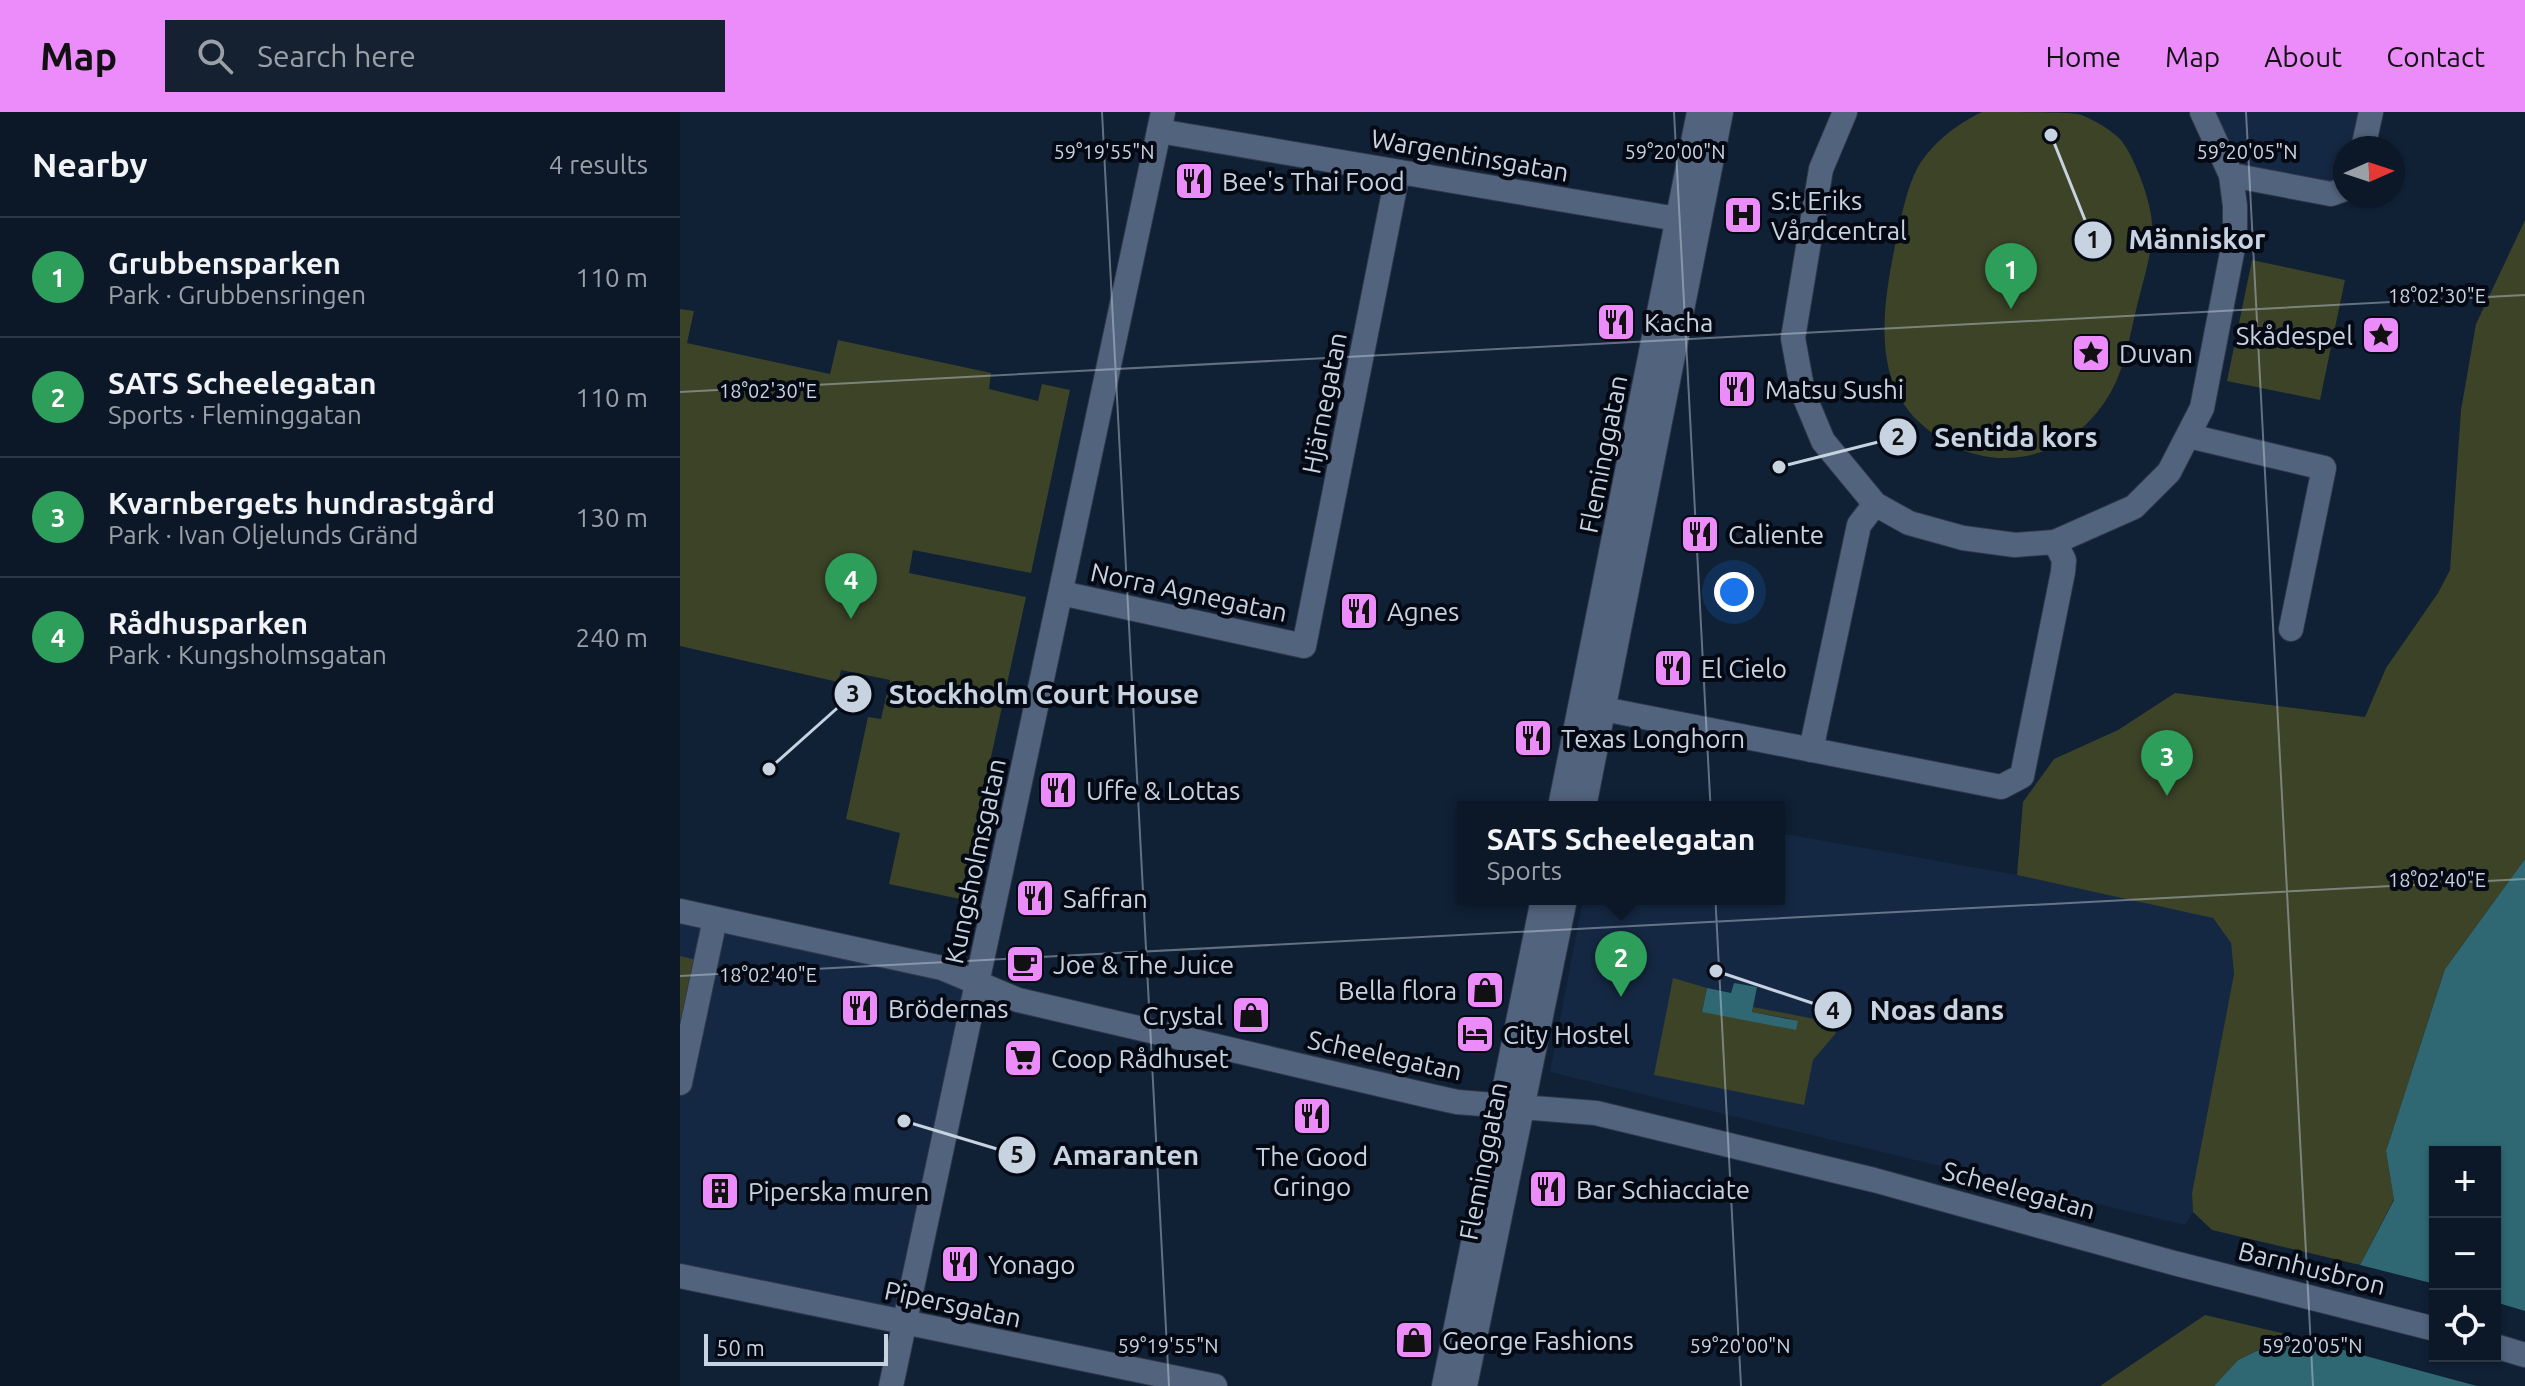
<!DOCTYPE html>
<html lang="en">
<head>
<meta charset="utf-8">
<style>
  :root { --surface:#0c1828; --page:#152130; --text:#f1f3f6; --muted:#9aa0a8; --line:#2c3745; --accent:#ec8cfb }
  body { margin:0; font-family:Ubuntu,sans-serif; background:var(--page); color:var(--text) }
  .controls { position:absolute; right:24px; bottom:24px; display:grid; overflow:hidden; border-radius:0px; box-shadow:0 2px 6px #0004 }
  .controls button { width:72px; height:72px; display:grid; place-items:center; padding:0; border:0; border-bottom:2px solid var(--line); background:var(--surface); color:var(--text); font:40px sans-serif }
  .compass { position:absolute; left:1653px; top:24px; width:72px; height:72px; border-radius:50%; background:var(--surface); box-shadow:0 2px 6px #0004; rotate:87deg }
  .scale { position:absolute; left:24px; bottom:20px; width:184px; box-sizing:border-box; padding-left:8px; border:4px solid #c8d3e1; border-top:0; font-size:22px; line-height:28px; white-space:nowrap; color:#c8d3e1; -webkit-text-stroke:6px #040913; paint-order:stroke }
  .you { position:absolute; left:1054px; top:480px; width:28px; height:28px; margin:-20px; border:6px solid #fff; border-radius:50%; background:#1a73e8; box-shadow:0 0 0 12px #1a73e833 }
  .badge { display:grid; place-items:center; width:52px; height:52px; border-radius:50%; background:var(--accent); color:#fff; font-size:26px; font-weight:700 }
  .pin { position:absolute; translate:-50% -66px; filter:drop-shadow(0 2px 4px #0008) }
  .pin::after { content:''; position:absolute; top:42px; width:28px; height:24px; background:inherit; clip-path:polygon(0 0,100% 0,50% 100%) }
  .popup { position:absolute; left:777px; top:689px; width:328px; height:104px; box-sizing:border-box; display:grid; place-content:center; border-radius:0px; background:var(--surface); filter:drop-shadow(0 2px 6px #0005); font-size:26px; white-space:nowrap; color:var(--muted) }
  .popup b { font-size:30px; color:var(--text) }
  .popup::after { content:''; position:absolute; left:50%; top:100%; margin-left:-16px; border:16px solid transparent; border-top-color:var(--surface) }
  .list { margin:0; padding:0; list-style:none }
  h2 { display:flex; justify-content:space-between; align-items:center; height:104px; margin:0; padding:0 32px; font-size:34px }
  h2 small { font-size:26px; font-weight:400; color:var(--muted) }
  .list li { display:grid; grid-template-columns:52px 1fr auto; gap:24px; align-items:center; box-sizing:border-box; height:120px; padding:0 32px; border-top:2px solid var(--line) }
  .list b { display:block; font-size:30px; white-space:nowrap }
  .list p { margin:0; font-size:26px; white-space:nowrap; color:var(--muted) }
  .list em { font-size:26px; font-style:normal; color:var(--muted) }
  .icon { flex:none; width:44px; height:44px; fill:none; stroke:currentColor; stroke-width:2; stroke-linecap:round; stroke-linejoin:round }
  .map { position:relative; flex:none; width:1845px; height:1274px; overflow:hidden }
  header { display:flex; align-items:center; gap:48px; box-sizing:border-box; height:112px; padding:0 40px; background:var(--accent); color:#111 }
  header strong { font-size:38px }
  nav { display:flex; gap:44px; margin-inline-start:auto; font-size:28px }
  .search { width:560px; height:72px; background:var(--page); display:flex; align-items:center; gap:20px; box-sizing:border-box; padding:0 28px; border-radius:0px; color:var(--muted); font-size:30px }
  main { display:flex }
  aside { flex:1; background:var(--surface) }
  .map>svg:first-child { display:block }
  .built { fill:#152843 }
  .green { fill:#3c4327 }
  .water { fill:#2f6772; fill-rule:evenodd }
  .pier { fill:#102035 }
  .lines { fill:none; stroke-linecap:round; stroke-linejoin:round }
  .minor-casing { stroke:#30394b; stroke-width:26 }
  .minor { stroke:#52647d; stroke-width:24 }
  .ticks { fill:none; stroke:#c8d3e1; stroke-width:2; stroke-opacity:0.45 }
  .labels { text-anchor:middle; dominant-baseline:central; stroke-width:8; stroke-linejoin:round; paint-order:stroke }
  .street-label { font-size:26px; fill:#c8d3e1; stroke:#040913 }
  .poi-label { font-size:26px; fill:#c8d3e1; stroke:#040913; text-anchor:start }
  .ticks-label { font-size:20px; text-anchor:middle; fill:#c8d3e1; stroke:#040913; stroke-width:8; stroke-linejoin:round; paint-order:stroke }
  .leader { fill:none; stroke:#c8d3e1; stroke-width:3 }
  .callout-dot { fill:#c8d3e1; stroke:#040913; stroke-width:3 }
  .mark-label { font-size:24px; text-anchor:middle; font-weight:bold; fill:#111 }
  .callout-label { font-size:28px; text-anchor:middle; font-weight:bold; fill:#c8d3e1; stroke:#040913; stroke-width:8; stroke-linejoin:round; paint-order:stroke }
</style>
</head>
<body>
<header>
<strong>Map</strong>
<div class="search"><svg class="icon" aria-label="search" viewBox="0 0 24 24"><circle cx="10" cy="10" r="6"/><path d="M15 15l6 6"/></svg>Search here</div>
<nav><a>Home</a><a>Map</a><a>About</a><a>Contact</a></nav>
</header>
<main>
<aside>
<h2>Nearby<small>4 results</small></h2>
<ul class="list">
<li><span class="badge" style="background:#2e9e5b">1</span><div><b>Grubbensparken</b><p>Park · Grubbensringen</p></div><em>110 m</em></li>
<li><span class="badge" style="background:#2e9e5b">2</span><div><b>SATS Scheelegatan</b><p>Sports · Fleminggatan</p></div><em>110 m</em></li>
<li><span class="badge" style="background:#2e9e5b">3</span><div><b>Kvarnbergets hundrastgård</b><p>Park · Ivan Oljelunds Gränd</p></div><em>130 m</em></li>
<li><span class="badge" style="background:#2e9e5b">4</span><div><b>Rådhusparken</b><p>Park · Kungsholmsgatan</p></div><em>240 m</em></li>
</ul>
</aside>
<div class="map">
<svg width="1845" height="1274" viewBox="0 0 1845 1274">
  <rect width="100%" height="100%" fill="#102035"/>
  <!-- built -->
  <g class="built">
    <polygon points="1524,0 1690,0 1682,36 1665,36 1665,75 1552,62"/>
    <polygon points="1099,721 1337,763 1532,805 1551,831 1554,862 1512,1081 1513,1100 1505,1113 870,960 903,787 1099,787"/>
    <polygon points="0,801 298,864 224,1209 0,1164"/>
  </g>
  <!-- green -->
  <g class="green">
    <path d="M 1302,0 C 1323,0 1381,0 1398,2 C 1411,6 1430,17 1440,27 C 1454,43 1471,89 1472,111 C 1474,138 1463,168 1457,194 C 1449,227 1444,263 1424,291 C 1378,358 1294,364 1237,308 C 1189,261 1205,183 1217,124 C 1222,102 1227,75 1238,55 C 1252,31 1277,12 1302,0 Z"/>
    <polygon points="1845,108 1845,747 1765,857 1706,1039 1714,1087 1680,1153 1532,1118 1513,1100 1512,1081 1554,862 1551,831 1533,806 1337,763 1343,690 1374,647 1438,618 1495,581 1685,605 1706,556 1758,481 1770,458 1781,298 1796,212"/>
    <polygon points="1572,148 1665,168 1640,288 1547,269"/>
    <polygon points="0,197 14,199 7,231 150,262 158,228 311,261 309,277 358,289 362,272 390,278 351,461 233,438 229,461 346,485 280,787 209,772 220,721 166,707 188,605 201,607 210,568 161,558 158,570 0,534"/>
    <polygon points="0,844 17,848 0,929"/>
    <polygon points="993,866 1027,876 1022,899 1117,908 1072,900 1073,895 1145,909 1156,921 1133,948 1124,993 974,963"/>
    <polygon points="1525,1203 1610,1223 1558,1248 1534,1274 1420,1274"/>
  </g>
  <!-- water -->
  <g class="water">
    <path d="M 1845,747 L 1845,1274 L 1534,1274 L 1558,1248 L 1610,1223 L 1680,1153 L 1714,1088 L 1706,1039 L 1765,857 ZM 1755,1040 L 1815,1040 L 1815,1244 L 1755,1244 Z"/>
    <polygon points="1054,871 1077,875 1072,900 1118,909 1116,918 1022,900 1027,876 1051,881"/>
  </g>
  <!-- pier -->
  <polygon class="pier" points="1676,1152 1755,1172 1755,1244 1815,1244 1815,1190 1845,1199 1845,1274 1797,1274 1604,1222"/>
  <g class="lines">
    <!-- minor casing -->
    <g class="minor-casing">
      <g id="minor">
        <polyline points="1165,0 1141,57 1113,226 1123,281 1143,329 1195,392 1229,411 1283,426 1335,433 1375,430 1454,395 1489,360 1522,296 1555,125 1555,94 1551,63 1522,0"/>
        <polyline points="479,19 997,107"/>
        <polyline points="1683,36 1691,0"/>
        <polyline points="1551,63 1651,82 1665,77"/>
        <polyline points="1509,324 1644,356 1611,517"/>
        <polyline points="381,481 624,534 718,60"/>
        <polyline points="908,594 1321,675 1342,664 1383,460 1384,448 1375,430"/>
        <polyline points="1131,638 1179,413 1195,392"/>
        <polyline points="880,695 1019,0"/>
        <polyline points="904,695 1041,0"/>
        <polyline points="0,799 262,856 338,888 750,984 777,990 916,1001 1194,1068 1494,1151 1755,1217"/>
        <polyline points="0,971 35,807"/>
        <polyline points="0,1164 535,1274"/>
        <polyline points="1815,1234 1845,1243"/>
        <polyline points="211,1274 483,0"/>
        <polyline points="764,1274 863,787"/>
        <polyline points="785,1274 885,787"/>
      </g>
    </g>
    <!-- minor -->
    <use href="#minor" class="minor"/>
  </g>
  <!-- ticks -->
  <path class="ticks" d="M 422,0 L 489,1274M 994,0 L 1061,1274M 1566,0 L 1633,1274M 0,280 L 1845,183M 0,864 L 1845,767"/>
  <!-- icons -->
  <defs>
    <g id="restaurant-square" transform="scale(2)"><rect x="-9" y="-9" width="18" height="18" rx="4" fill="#ec8cfb" stroke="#040913"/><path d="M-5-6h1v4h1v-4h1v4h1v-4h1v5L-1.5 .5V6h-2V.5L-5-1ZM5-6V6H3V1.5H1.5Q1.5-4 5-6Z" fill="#111"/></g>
    <g id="hospital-square" transform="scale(2)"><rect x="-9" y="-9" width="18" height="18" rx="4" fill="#ec8cfb" stroke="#040913"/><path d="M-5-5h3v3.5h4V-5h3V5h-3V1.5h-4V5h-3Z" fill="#111"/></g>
    <g id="sight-square" transform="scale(2)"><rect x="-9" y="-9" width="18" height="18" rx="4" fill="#ec8cfb" stroke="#040913"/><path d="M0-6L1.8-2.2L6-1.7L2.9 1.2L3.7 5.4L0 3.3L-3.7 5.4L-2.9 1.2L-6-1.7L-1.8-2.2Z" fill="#111"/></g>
    <g id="cafe-square" transform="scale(2)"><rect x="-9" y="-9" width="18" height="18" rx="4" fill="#ec8cfb" stroke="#040913"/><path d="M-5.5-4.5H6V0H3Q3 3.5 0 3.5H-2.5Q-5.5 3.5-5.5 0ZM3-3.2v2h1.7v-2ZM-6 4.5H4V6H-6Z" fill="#111"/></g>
    <g id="shop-square" transform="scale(2)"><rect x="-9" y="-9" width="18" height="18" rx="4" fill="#ec8cfb" stroke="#040913"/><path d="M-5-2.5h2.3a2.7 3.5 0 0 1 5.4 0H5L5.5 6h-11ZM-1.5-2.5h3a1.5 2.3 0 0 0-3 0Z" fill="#111"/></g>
    <g id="hotel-square" transform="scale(2)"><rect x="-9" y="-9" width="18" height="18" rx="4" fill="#ec8cfb" stroke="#040913"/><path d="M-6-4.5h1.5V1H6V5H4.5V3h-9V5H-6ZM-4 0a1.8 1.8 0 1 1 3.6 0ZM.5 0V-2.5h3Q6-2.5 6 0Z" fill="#111"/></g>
    <g id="supermarket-square" transform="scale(2)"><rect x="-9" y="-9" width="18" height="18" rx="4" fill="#ec8cfb" stroke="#040913"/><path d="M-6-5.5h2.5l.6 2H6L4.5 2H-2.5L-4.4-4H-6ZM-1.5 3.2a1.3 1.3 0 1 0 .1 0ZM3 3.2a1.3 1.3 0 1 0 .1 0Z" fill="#111"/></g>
    <g id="building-square" transform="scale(2)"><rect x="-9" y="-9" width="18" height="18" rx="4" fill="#ec8cfb" stroke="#040913"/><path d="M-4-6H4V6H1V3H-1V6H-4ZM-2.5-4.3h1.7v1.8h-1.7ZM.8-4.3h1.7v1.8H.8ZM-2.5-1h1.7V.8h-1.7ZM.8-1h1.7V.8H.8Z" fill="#111"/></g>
  </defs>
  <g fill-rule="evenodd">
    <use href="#restaurant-square" x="514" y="69"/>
    <use href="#hospital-square" x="1063" y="103"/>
    <use href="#restaurant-square" x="936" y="210"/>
    <use href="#sight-square" x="1701" y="223"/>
    <use href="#sight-square" x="1411" y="241"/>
    <use href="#restaurant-square" x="1057" y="277"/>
    <use href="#restaurant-square" x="1020" y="422"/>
    <use href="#restaurant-square" x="679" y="499"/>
    <use href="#restaurant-square" x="993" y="556"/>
    <use href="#restaurant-square" x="853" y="626"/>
    <use href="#restaurant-square" x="378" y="678"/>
    <use href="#restaurant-square" x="355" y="786"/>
    <use href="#cafe-square" x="345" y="852"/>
    <use href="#shop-square" x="805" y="878"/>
    <use href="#restaurant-square" x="180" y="896"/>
    <use href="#shop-square" x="571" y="903"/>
    <use href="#hotel-square" x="795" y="922"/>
    <use href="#supermarket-square" x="343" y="946"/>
    <use href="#restaurant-square" x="632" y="1004"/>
    <use href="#restaurant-square" x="868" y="1077"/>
    <use href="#building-square" x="40" y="1079"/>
    <use href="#restaurant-square" x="280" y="1152"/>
    <use href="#shop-square" x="734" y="1228"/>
  </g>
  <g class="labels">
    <!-- street labels -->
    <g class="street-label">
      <text transform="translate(790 43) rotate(10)">Wargentinsgatan</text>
      <text transform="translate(644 291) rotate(-79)">Hjärnegatan</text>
      <text transform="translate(923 342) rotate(-79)">Fleminggatan</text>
      <text transform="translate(509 480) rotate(12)">Norra Agnegatan</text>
      <text transform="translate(295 749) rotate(-78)">Kungsholmsgatan</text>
      <text transform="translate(705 943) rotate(12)">Scheelegatan</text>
      <text transform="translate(803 1049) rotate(-79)">Fleminggatan</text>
      <text transform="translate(1339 1078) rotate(15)">Scheelegatan</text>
      <text transform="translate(1632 1156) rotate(14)">Barnhusbron</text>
      <text transform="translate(273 1192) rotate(12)">Pipersgatan</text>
    </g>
    <!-- poi labels -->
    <g class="poi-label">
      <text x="542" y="69">Bee's Thai Food</text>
      <text x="1091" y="88">S:t Eriks<tspan x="1091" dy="30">Vårdcentral</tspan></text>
      <text x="964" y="210">Kacha</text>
      <text x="1673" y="223" text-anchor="end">Skådespel</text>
      <text x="1439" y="241">Duvan</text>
      <text x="1085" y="277">Matsu Sushi</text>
      <text x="1048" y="422">Caliente</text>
      <text x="707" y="499">Agnes</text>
      <text x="1021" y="556">El Cielo</text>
      <text x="881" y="626">Texas Longhorn</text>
      <text x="406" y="678">Uffe &amp; Lottas</text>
      <text x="383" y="786">Saffran</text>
      <text x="373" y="852">Joe &amp; The Juice</text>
      <text x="777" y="878" text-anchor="end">Bella flora</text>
      <text x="208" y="896">Brödernas</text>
      <text x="543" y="903" text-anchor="end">Crystal</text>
      <text x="823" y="922">City Hostel</text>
      <text x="371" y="946">Coop Rådhuset</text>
      <text x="632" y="1044" text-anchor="middle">The Good<tspan x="632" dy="30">Gringo</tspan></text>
      <text x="896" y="1077">Bar Schiacciate</text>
      <text x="68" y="1079">Piperska muren</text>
      <text x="308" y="1152">Yonago</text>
      <text x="762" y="1228">George Fashions</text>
    </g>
  </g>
  <g class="ticks-label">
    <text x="424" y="47">59°19'55"N</text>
    <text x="995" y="47">59°20'00"N</text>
    <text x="1567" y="47">59°20'05"N</text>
    <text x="1757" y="191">18°02'30"E</text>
    <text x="88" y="286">18°02'30"E</text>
    <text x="1757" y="775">18°02'40"E</text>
    <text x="88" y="870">18°02'40"E</text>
    <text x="488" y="1241">59°19'55"N</text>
    <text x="1060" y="1241">59°20'00"N</text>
    <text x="1632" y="1241">59°20'05"N</text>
  </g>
  <!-- callouts -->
  <path class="leader" d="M1371 23L1413 128M1099 355L1218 325M89 657L173 582M1036 859L1153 898M224 1009L337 1043"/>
  <g class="callout-dot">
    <circle cx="1371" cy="23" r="8"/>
    <circle cx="1099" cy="355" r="8"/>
    <circle cx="89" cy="657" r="8"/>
    <circle cx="1036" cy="859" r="8"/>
    <circle cx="224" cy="1009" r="8"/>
    <circle cx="1413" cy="128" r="20"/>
    <circle cx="1218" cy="325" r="20"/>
    <circle cx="173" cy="582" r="20"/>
    <circle cx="1153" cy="898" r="20"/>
    <circle cx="337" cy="1043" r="20"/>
  </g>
  <g class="mark-label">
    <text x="1413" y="136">1</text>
    <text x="1218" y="333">2</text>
    <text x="173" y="590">3</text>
    <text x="1153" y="907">4</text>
    <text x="337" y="1051">5</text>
  </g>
  <g class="callout-label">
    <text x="1517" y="137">Människor</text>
    <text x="1336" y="335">Sentida kors</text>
    <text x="364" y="592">Stockholm Court House</text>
    <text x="1257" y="908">Noas dans</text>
    <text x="446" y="1053">Amaranten</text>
  </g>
</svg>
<div class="controls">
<button>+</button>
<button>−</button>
<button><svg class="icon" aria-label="locate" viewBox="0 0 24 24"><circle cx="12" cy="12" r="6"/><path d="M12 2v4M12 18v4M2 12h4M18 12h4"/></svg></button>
</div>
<svg class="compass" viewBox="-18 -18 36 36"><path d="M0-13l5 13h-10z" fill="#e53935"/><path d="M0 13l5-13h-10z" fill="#9aa0a8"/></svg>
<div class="scale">50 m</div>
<div class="you"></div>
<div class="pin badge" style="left:1331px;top:197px;background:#2e9e5b">1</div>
<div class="pin badge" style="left:941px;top:885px;background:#2e9e5b">2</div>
<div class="popup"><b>SATS Scheelegatan</b>Sports</div>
<div class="pin badge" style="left:1487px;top:684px;background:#2e9e5b">3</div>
<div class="pin badge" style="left:171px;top:507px;background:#2e9e5b">4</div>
</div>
</main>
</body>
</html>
